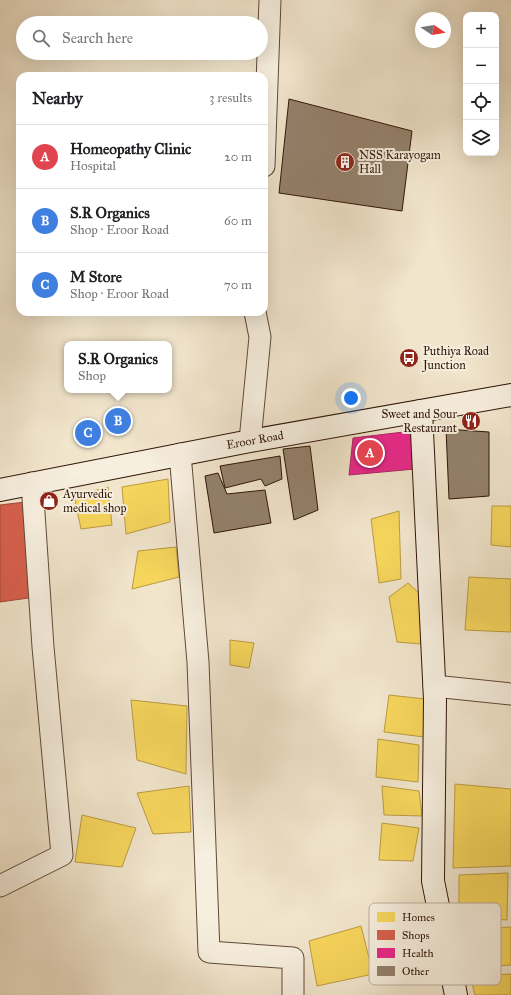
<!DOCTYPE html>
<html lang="en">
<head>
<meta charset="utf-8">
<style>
  :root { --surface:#fff; --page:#f6f6f6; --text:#202124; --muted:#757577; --line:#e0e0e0; --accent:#8f2418 }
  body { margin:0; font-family:"IM FELL Great Primer",serif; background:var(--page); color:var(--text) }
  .controls { position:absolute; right:12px; top:12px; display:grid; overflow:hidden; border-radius:8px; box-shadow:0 4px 16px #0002 }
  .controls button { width:36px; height:36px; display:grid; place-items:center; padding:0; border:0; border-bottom:1px solid var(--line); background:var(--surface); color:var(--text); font:20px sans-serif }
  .compass { position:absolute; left:415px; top:12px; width:36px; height:36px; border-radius:50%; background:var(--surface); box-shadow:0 4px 16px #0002; rotate:102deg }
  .you { position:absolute; left:351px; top:398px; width:14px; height:14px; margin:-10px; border:3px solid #fff; border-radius:50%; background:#1a73e8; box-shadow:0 0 0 6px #1a73e833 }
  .badge { display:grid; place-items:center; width:26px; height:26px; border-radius:50%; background:var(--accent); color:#fff; font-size:13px; font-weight:700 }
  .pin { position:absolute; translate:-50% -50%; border:2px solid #fff; box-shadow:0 1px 4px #0006 }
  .popup { position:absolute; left:64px; top:341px; width:108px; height:52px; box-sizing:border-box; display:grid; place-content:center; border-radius:8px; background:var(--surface); filter:drop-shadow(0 1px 3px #0005); font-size:13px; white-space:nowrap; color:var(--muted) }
  .popup b { font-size:15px; color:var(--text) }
  .popup::after { content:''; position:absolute; left:50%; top:100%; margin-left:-8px; border:8px solid transparent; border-top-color:var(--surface) }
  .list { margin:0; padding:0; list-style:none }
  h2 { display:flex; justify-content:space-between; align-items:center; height:52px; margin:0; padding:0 16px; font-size:17px }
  h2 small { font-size:13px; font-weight:400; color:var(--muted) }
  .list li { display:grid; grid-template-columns:26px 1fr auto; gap:12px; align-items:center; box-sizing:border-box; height:64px; padding:0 16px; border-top:1px solid var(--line) }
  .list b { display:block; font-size:15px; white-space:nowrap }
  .list p { margin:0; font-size:13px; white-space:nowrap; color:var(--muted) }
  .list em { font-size:13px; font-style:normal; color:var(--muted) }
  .icon { flex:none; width:22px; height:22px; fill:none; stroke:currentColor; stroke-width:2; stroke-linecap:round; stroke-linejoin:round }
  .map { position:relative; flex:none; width:511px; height:995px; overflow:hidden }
  .search { position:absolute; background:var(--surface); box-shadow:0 4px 16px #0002; left:16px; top:16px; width:252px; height:44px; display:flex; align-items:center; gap:10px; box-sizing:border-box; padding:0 14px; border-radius:22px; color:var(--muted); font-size:15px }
  .panel { position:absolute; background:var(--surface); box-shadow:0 4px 16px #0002; left:16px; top:72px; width:252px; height:244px; border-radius:12px }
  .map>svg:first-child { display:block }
  .homes { fill:#f6d55c; stroke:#bb9b42 }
  .shops { fill:#d6604d; stroke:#a44a38 }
  .health { fill:#e7298a; stroke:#b02363 }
  .building { fill:#94816d; stroke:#301507 }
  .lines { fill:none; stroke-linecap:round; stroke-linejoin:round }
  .street-casing { stroke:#604938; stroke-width:23 }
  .secondary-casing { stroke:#301507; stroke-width:24 }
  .street { stroke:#f6eede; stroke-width:21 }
  .secondary { stroke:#f6eede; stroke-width:22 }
  .labels { text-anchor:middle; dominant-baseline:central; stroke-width:4; stroke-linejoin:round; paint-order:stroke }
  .poi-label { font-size:12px; fill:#301507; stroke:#f6eede; text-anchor:start }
  .street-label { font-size:12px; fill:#301507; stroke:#f6eede }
  .key { fill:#f6eede; stroke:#bbad9e; stroke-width:1 }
  .key-label { font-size:11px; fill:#301507 }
</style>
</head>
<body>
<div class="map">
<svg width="511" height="995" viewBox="0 0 511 995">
  <rect width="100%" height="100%" fill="#f1e5cc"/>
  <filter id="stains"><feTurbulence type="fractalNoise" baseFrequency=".005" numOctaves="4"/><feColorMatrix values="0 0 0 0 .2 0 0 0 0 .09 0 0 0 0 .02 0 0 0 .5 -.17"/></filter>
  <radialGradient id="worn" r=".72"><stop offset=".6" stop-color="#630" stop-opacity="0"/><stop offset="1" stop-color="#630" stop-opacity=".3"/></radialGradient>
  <!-- homes -->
  <g class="homes">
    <polygon points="168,479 170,522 126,534 122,487"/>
    <polygon points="108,487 112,525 81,529 74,496"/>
    <polygon points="492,506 511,506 511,547 491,545"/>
    <polygon points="399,511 401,579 379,583 371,519"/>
    <polygon points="176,547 179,577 132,589 138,551"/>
    <polygon points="469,577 511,579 511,632 465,630"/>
    <polygon points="408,583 420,594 421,644 397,642 389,597"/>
    <polygon points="230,640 254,643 249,668 230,665"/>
    <polygon points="389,695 425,699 424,737 384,732"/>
    <polygon points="131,700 187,706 186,774 137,760"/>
    <polygon points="378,739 419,745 418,782 376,777"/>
    <polygon points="455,784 511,789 511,866 453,868"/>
    <polygon points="189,786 191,832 153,834 137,793"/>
    <polygon points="382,786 419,791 422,816 384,815"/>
    <polygon points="82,815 136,828 122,867 75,862"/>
    <polygon points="382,823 419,828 413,861 379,860"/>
    <polygon points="508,873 507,920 459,917 459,875"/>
    <polygon points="361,926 373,974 317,986 309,941"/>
    <polygon points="511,927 511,965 474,967 458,930"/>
    <polygon points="511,974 511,995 475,995 470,976"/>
  </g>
  <!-- shops -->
  <polygon class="shops" points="25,502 36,597 0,602 0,505"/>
  <!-- health -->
  <polygon class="health" points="412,431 415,469 349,475 353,438"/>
  <!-- building -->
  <g class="building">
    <polygon points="289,99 412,131 402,211 279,193"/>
    <polygon points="446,429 489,432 489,496 449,499"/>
    <polygon points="310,446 318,510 294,520 283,449"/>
    <polygon points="280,456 282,479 265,486 261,479 225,488 220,466"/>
    <polygon points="218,473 227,494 265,490 271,523 214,533 205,476"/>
  </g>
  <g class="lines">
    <!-- street casing -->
    <g class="street-casing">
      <g id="street">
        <polyline points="264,166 270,0"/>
        <polyline points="250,441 260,337 255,312"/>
        <polyline points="180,454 198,662 209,952 293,958 293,995"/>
        <polyline points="434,686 511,694"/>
        <polyline points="0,886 62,855 43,647 32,483"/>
      </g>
    </g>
    <!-- secondary casing -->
    <g class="secondary-casing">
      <g id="secondary">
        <polyline points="421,411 435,700 433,881 456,995"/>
        <polyline points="0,490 250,441 511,395"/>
      </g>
    </g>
    <!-- street -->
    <use href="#street" class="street"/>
    <!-- secondary -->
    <use href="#secondary" class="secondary"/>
  </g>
  <!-- icons -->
  <defs>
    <g id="building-disc" transform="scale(1)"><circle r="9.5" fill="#8f2418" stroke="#f6eede"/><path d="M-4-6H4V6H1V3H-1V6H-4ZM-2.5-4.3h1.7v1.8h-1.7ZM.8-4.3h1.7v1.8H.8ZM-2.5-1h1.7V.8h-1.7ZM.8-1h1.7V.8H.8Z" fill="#fff"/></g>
    <g id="bus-disc" transform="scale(1)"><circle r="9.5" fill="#8f2418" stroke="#f6eede"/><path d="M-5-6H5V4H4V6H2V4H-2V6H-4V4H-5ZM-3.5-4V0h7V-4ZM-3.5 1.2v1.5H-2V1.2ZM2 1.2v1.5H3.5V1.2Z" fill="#fff"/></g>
    <g id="restaurant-disc" transform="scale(1)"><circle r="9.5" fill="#8f2418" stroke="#f6eede"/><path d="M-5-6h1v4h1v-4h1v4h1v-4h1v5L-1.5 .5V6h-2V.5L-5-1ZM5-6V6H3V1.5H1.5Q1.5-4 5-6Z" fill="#fff"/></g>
    <g id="shop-disc" transform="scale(1)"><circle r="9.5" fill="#8f2418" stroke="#f6eede"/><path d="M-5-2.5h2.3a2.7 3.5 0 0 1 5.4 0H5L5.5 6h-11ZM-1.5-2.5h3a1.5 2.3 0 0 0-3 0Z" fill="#fff"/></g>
  </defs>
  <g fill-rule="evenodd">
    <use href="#building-disc" x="345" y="162"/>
    <use href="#bus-disc" x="409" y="358"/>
    <use href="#restaurant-disc" x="471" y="421"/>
    <use href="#shop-disc" x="49" y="501"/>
  </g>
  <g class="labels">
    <!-- poi labels -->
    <g class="poi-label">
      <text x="359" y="155">NSS Karayogam<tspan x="359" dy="14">Hall</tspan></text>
      <text x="423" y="351">Puthiya Road<tspan x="423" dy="14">Junction</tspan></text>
      <text x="457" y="414" text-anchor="end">Sweet and Sour<tspan x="457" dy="14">Restaurant</tspan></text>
      <text x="63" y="494">Ayurvedic<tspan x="63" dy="14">medical shop</tspan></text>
    </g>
    <!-- street labels -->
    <g class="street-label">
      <text transform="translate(255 440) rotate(-10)">Eroor Road</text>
    </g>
  </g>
  <!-- legend -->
  <rect x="369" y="903" width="132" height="82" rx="6" class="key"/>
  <rect x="377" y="912" width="18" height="10" fill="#f6d55c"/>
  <rect x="377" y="930" width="18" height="10" fill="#d6604d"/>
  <rect x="377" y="948" width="18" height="10" fill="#e7298a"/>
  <rect x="377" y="966" width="18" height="10" fill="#94816d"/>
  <g class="key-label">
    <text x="402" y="921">Homes</text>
    <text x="402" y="939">Shops</text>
    <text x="402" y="957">Health</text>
    <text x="402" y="975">Other</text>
  </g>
  <rect width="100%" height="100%" filter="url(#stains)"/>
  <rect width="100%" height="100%" fill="url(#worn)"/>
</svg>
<div class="controls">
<button>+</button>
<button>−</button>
<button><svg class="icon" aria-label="locate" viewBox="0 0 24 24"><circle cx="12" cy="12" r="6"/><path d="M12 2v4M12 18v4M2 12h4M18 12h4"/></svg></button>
<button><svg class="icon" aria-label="layers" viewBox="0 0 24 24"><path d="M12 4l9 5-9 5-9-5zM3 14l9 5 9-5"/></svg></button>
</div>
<svg class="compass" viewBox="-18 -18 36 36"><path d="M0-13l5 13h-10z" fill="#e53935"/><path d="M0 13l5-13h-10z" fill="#757577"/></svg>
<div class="you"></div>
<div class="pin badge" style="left:370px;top:453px;background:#e0444e">A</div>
<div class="pin badge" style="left:118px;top:421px;background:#3f7fe0">B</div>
<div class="popup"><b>S.R Organics</b>Shop</div>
<div class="pin badge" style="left:88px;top:433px;background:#3f7fe0">C</div>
<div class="search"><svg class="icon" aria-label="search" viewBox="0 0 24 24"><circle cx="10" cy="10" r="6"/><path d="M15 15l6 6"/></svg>Search here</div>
<section class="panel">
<h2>Nearby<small>3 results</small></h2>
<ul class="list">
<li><span class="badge" style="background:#e0444e">A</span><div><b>Homeopathy Clinic</b><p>Hospital</p></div><em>20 m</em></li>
<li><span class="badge" style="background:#3f7fe0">B</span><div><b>S.R Organics</b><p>Shop · Eroor Road</p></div><em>60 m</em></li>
<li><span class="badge" style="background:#3f7fe0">C</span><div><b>M Store</b><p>Shop · Eroor Road</p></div><em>70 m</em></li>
</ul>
</section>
</div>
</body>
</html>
